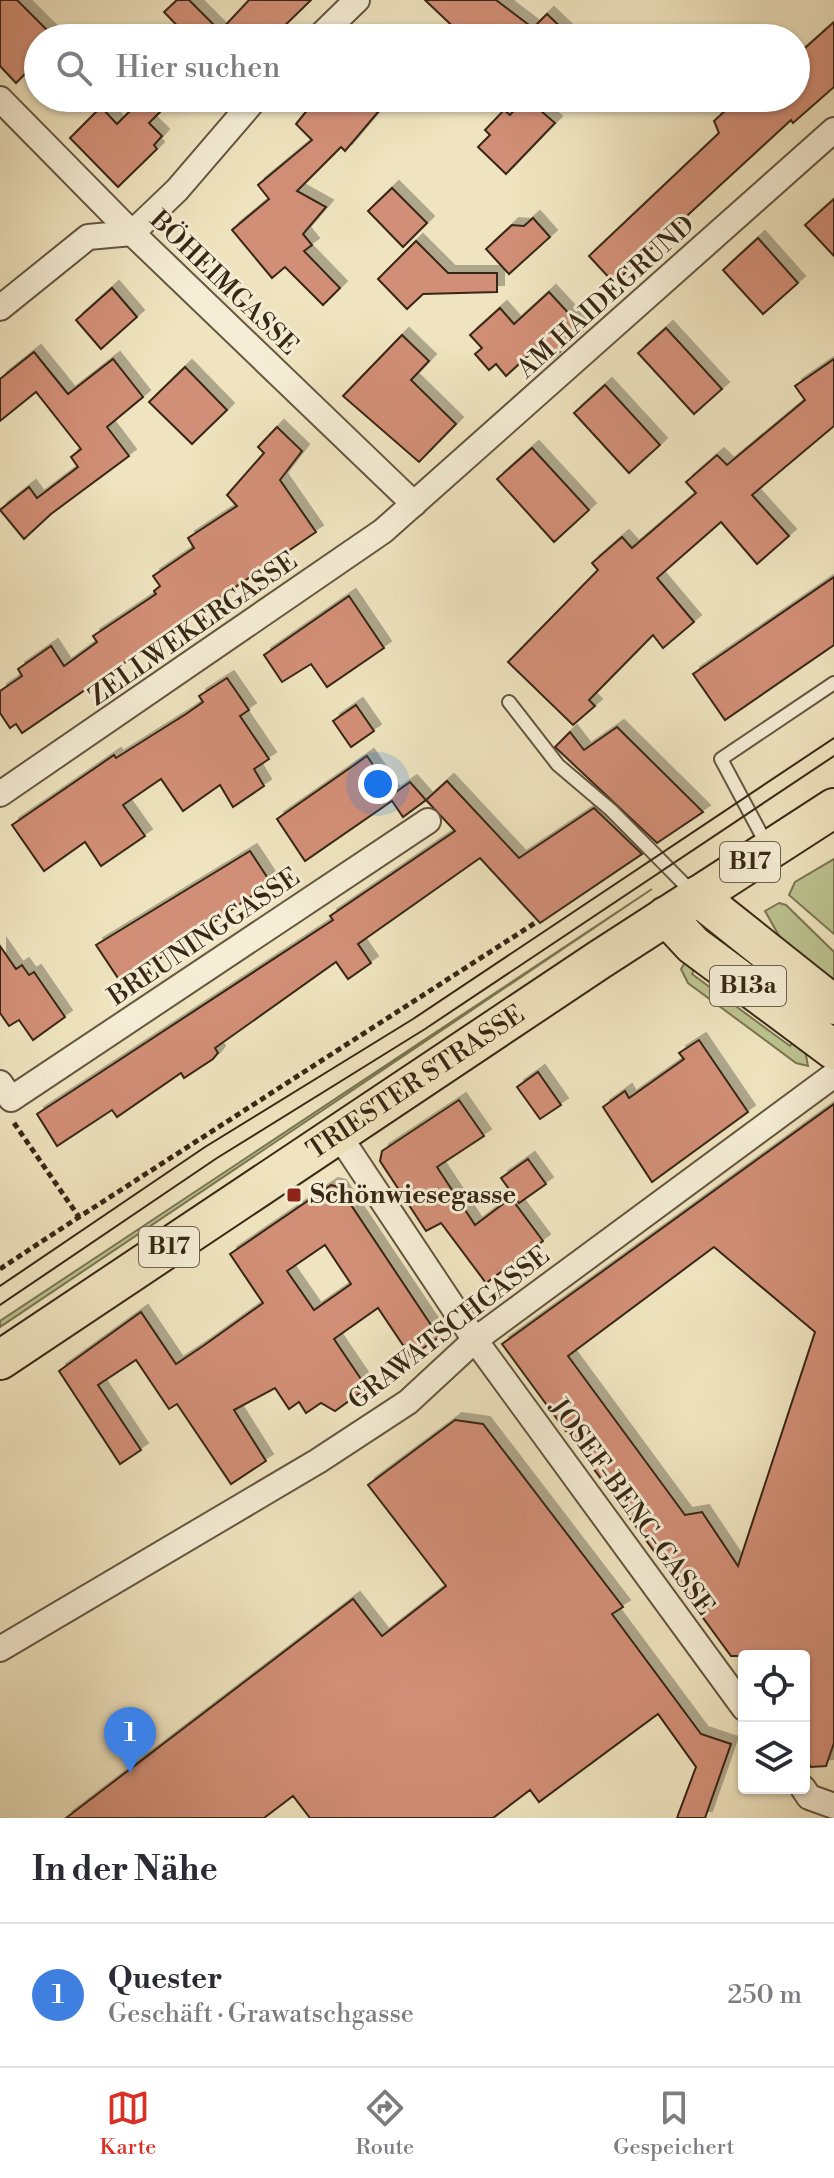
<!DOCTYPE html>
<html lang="de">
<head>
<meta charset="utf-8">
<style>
  :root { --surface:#fff; --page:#f2f2f3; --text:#2b2b33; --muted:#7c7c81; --line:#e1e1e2; --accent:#d93025 }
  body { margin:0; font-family:"Libre Bodoni",serif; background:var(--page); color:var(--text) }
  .controls { position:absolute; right:24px; bottom:24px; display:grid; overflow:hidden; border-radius:8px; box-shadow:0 2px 6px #0004 }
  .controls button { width:72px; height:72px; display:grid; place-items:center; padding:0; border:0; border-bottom:2px solid var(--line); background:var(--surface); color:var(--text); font:40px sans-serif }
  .you { position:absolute; left:378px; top:784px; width:28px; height:28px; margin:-20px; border:6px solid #fff; border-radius:50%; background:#1a73e8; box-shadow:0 0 0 12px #1a73e833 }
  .badge { display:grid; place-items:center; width:52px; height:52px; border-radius:50%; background:var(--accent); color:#fff; font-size:26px; font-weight:700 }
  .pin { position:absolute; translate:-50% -66px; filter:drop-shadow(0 2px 4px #0008) }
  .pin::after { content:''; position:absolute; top:42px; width:28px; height:24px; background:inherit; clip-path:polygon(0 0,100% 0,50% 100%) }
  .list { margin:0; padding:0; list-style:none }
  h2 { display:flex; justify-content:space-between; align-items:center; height:104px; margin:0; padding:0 32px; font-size:34px }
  h2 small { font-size:26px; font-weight:400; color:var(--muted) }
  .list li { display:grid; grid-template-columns:52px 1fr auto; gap:24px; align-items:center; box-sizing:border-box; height:144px; padding:0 32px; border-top:2px solid var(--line) }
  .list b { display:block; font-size:30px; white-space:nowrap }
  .list p { margin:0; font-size:26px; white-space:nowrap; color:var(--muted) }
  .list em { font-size:26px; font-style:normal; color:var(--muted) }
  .icon { flex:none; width:44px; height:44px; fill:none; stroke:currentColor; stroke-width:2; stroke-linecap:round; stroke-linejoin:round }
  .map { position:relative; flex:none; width:834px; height:1818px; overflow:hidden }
  .search { position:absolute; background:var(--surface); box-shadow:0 2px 6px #0004; left:24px; right:24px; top:24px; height:88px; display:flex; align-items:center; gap:20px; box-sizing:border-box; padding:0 28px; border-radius:44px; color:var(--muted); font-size:30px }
  .sheet { height:248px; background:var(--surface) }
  nav { display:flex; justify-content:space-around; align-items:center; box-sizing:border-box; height:112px; border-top:2px solid var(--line); background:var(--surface); font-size:22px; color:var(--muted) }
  nav a { display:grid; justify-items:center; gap:4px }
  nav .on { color:var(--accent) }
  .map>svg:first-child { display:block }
  .green { fill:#bcc390; stroke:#7a7552; stroke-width:2 }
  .building { fill:#d28f77; stroke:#372714; stroke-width:2; fill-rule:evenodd; filter:url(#shadow) }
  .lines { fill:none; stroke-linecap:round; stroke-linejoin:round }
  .lane-casing { stroke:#65563f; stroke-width:16 }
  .street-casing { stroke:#65563f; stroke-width:28 }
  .primary-casing { stroke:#372714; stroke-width:42 }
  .path { stroke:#372714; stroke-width:5; stroke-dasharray:6 4; stroke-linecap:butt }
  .lane { stroke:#f5edd5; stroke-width:12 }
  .street { stroke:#f5edd5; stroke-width:24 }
  .primary { stroke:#efe4bf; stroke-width:38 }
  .tram { stroke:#372714; stroke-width:2 }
  .poi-dot { fill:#8f2418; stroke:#f5edd5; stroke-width:3 }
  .labels { text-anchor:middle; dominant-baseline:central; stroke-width:6; stroke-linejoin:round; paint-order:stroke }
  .shield { fill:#f5edd5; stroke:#70624e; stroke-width:2 }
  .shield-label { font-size:24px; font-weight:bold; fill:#372714 }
  .street-label { font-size:26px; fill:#372714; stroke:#f5edd5 }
  .poi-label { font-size:26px; font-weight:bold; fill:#372714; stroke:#f5edd5; text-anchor:start }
</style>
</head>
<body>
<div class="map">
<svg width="834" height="1818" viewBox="0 0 834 1818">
  <defs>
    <filter id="shadow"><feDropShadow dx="7" dy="-7" stdDeviation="0" flood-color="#0004"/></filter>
  </defs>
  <rect width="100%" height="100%" fill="#efe4bf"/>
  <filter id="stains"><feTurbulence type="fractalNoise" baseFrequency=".0025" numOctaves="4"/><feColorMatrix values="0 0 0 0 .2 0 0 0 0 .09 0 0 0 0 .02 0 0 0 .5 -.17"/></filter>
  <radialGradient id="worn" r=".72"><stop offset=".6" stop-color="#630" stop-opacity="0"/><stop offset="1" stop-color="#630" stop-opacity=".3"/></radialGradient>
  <!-- green -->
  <g class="green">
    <polygon points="834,859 834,934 789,895 795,882"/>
    <polygon points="652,889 0,1327 0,1321"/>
    <polygon points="779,903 786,905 834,952 834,980 782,941 765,911"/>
    <polygon points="687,959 695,969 692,974 790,1046 794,1041 805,1050 808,1066 796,1063 688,983 681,969"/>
  </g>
  <!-- building -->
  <g class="building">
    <polygon points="0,0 17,0 55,38 38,38 38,61 16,83 0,66"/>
    <polygon points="177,0 189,0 220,31 249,0 311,0 272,38 189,38 164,12"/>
    <polygon points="425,0 496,0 533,28 547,14 572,38 465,38"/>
    <polygon points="834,22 834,87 793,123 791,120 614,283 589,256 719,133 714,121 739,98 796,98 796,56"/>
    <polygon points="143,98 174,98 149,123 162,136 154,145 157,149 118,187 70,138 101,107 117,124"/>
    <polygon points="317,98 390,98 345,151 341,147 297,191 326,207 303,234 312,245 304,251 340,288 323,305 285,267 272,278 232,230 269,199 258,185 312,140 296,124"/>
    <polygon points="526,98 555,123 506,174 478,147 490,135 485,130 504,110 510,115"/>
    <polygon points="392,188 427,223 403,247 368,211"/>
    <polygon points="834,199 834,256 805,225"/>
    <polygon points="533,218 550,237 509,274 486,249 512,225 524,226"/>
    <polygon points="758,238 798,283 763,314 723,270"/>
    <polygon points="416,241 448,273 497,273 497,292 423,294 407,309 378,279"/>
    <polygon points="112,288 137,317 101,349 76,320"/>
    <polygon points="549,292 584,330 553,358 541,344 506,376 496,364 489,370 475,354 482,348 470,335 500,308 514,324"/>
    <polygon points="666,328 722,389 694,414 638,353"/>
    <polygon points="402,335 429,361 411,380 456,424 419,462 343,396"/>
    <polygon points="34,352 68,394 113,359 143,397 107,427 129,456 51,514 24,539 0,510 29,487 37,498 78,467 71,457 81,449 36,392 0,421 0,379"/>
    <polygon points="834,359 834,426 752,495 789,536 757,564 721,522 657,578 694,622 663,648 653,635 589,700 595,706 573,725 508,662 598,570 592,563 622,537 632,548 696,493 686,482 717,455 727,465 805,400 795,386"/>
    <polygon points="185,367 227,410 192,444 149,402"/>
    <polygon points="605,385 660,445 629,473 574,413"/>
    <polygon points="277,427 302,451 280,480 316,532 22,733 16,724 10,728 0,713 0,691 22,676 18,669 51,646 64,666 97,642 93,636 156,594 154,591 160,586 153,576 194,548 188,538 237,506 227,495 264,453 258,447"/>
    <polygon points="532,448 589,510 554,542 497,479"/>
    <polygon points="834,577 834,645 725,720 693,674"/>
    <polygon points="349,596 384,648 327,687 311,664 282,682 264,655"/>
    <polygon points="227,678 249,710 240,716 269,759 254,769 264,786 233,807 220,785 183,811 161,779 123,805 145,836 101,866 85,842 44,871 12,825 114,755 116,758 186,714 203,702 199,696"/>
    <polygon points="356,705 374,731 351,747 333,721"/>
    <polygon points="617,727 703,812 657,843 555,747 570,732 584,750"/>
    <polygon points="367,756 393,794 410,782 426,800 403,817 392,801 305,861 277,819"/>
    <polygon points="447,781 519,858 594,808 642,854 540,923 480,858 358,944 371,963 348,979 336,962 215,1048 218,1053 213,1059 184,1078 181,1073 117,1117 112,1110 57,1146 37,1114 333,920 330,916 455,831 426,800"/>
    <polygon points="250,851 271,883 122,984 96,945"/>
    <polygon points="0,946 16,969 22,965 29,975 34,972 65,1017 33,1040 19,1020 9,1026 0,1013"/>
    <polygon points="699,1040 748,1112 652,1182 603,1107 625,1091 629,1098 684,1059 679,1053"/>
    <polygon points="538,1072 561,1105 540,1119 517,1087"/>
    <polygon points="459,1100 484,1136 437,1167 475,1225 511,1198 543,1241 486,1283 441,1223 426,1231 380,1161 382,1151"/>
    <path d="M 834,1104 L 834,1743 L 826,1766 L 811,1767 L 804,1757 L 804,1656 L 731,1656 L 502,1344 ZM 714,1247 L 815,1332 L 738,1566 L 702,1512 L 685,1515 L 568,1356 Z"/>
    <polygon points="528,1159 546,1184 519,1203 501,1178"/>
    <path d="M 331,1185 L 339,1187 L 439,1337 L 411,1357 L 378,1308 L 334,1339 L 367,1388 L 335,1411 L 321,1403 L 306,1413 L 299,1402 L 289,1409 L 275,1388 L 234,1410 L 266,1461 L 231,1484 L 177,1404 L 169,1409 L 136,1360 L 98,1385 L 141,1450 L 120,1464 L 59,1371 L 141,1312 L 176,1364 L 203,1346 L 263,1303 L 230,1254 ZM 325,1245 L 351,1284 L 314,1310 L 287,1271 Z"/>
    <polygon points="455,1420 483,1424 623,1607 612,1614 701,1734 731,1744 705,1818 677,1818 696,1767 658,1714 539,1802 530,1790 493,1818 310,1818 293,1796 264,1818 66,1818 353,1599 382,1636 446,1586 368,1485"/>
  </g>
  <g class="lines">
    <!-- lane casing -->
    <g class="lane-casing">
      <g id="lane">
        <polyline points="509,702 558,765 611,810 692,892"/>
        <polyline points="768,847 721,759 834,683"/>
      </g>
    </g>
    <!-- street casing -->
    <g class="street-casing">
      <g id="street">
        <polyline points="318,38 357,0"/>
        <polyline points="0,99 132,233 414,504"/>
        <polyline points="0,308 88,237 132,233 177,190 256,98"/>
        <polyline points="0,794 383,531 834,130"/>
        <polyline points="0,1083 11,1099 428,821"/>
        <polyline points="338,1134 475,1340 744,1708"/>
        <polyline points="0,1649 318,1461 408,1402 475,1340 834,1075"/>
        <polyline points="803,1788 809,1797 834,1806"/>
      </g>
    </g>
    <!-- primary casing -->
    <g class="primary-casing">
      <g id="primary">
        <polyline points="697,896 834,1005"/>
        <polyline points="666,916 693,945 834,1050"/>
        <path id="s1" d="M 0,1360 L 599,960 L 834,808"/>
      </g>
    </g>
    <!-- path -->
    <g class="path">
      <polyline points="14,1123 79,1217 535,923"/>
      <polyline points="0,1269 79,1217"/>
    </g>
    <!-- lane -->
    <use href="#lane" class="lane"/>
    <!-- street -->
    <use href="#street" class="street"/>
    <!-- primary -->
    <use href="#primary" class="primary"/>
    <!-- tram -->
    <g class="tram">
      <polyline points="0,1286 205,1147 413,1019 834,738"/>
      <polyline points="0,1305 217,1158 425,1029 834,756"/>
    </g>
  </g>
  <!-- markers -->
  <rect class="poi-dot" x="286" y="1187" width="16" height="16" rx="4"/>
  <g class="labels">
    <!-- shield labels -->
    <g class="shield">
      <rect x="720" y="842" width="60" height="40" rx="6"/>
      <rect x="710" y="966" width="76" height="40" rx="6"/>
      <rect x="139" y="1227" width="60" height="40" rx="6"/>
    </g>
    <g class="shield-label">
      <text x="750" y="862">B17</text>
      <text x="748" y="986">B13a</text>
      <text x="169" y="1247">B17</text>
    </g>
    <!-- street labels -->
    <g class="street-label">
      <text transform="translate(224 283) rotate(44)">BÖHEIMGASSE</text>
      <text transform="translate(606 297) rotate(-42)">AM HAIDEGRUND</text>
      <text transform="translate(193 629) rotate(-35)">ZELLWEKERGASSE</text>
      <text transform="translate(204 937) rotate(-34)">BREUNINGGASSE</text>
      <text stroke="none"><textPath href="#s1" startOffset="500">TRIESTER STRASSE</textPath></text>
      <text transform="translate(449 1328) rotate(-38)">GRAWATSCHGASSE</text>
      <text transform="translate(632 1507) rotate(54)">JOSEF-BENC-GASSE</text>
    </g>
    <!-- poi labels -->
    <g class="poi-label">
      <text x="310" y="1195">Schönwiesegasse</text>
    </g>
  </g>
  <rect width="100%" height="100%" filter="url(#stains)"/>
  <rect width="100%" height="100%" fill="url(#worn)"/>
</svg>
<div class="controls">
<button><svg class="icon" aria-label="locate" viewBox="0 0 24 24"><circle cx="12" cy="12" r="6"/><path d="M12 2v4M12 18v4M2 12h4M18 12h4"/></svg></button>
<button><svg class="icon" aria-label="layers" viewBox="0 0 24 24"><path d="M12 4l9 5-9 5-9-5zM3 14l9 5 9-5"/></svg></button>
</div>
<div class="you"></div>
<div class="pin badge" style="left:130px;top:1773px;background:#3f7fe0">1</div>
<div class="search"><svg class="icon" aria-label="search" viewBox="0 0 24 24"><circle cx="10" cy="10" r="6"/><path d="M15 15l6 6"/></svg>Hier suchen</div>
</div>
<section class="sheet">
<h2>In der Nähe<small></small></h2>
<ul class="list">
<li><span class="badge" style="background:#3f7fe0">1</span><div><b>Quester</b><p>Geschäft · Grawatschgasse</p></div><em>250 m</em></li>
</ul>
</section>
<nav>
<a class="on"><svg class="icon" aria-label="map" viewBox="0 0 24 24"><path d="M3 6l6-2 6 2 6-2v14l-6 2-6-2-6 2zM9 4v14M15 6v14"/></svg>Karte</a>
<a><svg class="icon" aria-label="directions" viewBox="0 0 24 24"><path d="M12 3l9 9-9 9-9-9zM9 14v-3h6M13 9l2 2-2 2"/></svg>Route</a>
<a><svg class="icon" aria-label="saved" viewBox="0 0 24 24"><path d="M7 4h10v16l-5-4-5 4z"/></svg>Gespeichert</a>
</nav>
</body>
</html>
